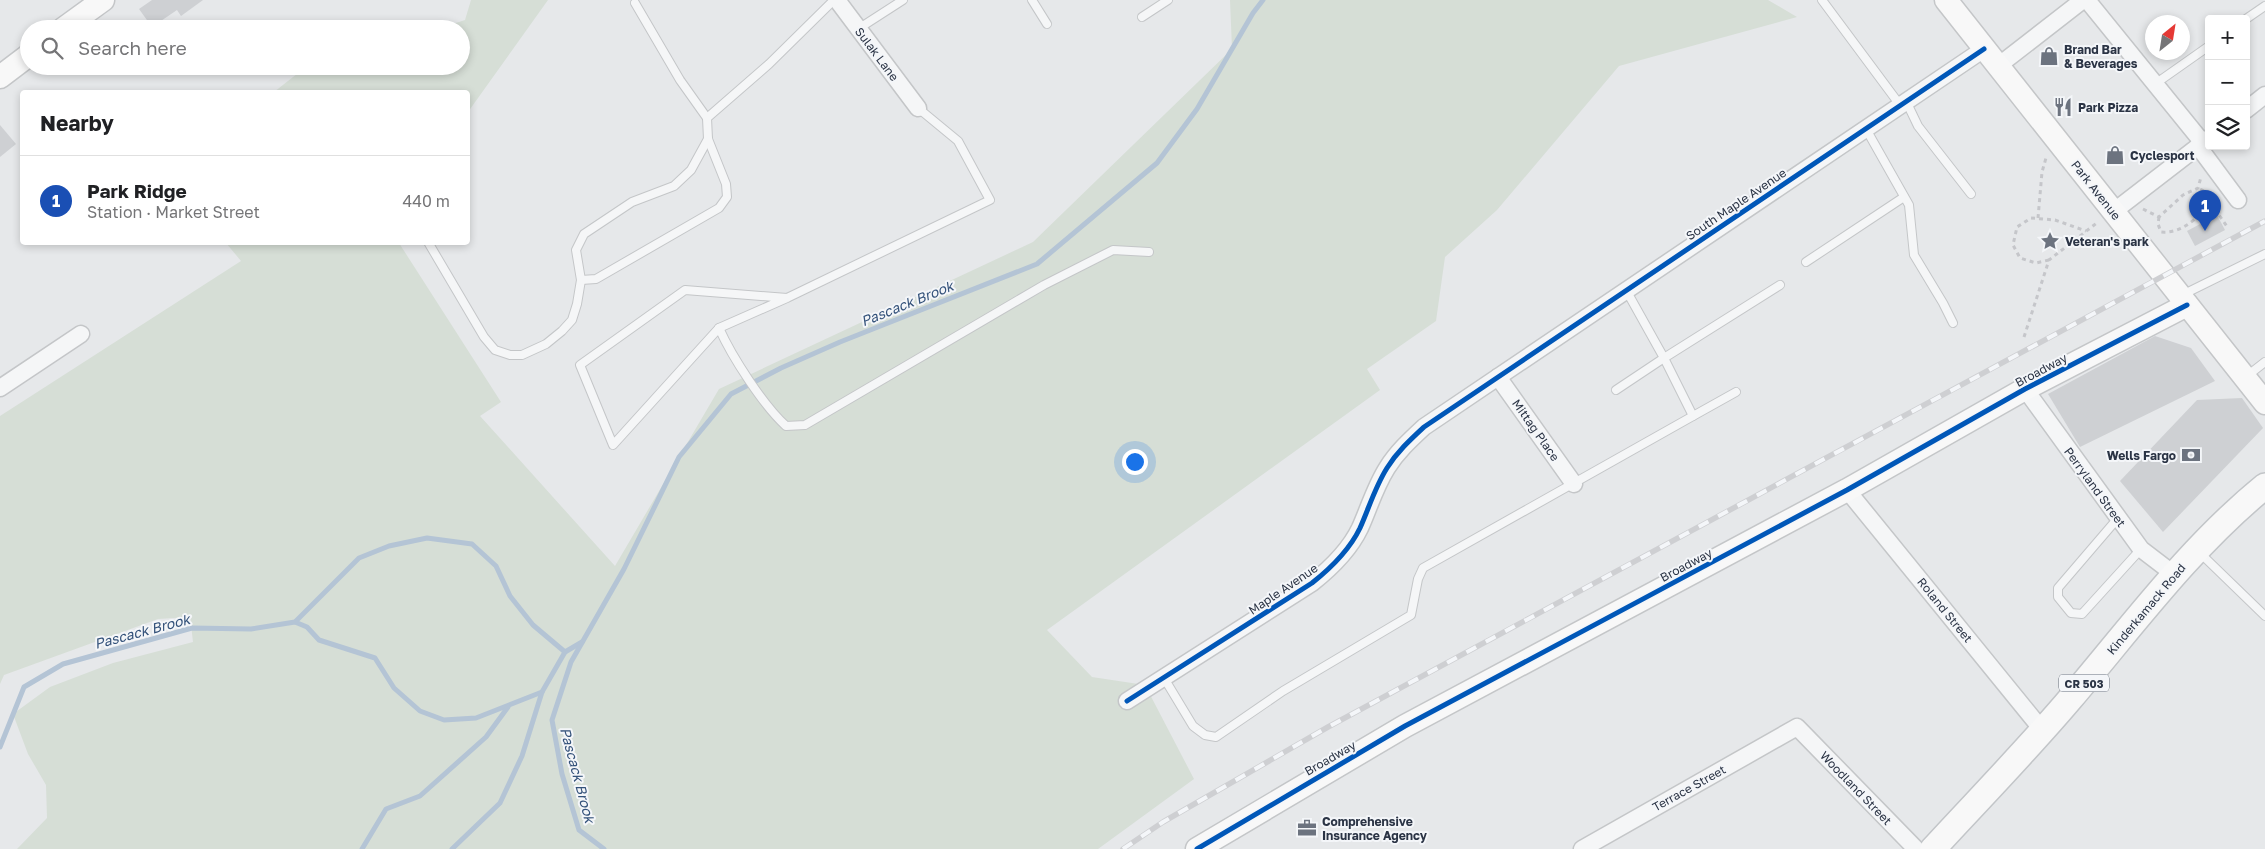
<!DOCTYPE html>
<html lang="en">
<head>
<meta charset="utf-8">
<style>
  :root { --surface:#fff; --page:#f2f2f2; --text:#202124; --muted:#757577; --line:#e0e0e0; --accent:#d93025 }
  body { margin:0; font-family:"Golos Text",sans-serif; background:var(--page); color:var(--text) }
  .controls { position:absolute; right:15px; top:15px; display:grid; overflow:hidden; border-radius:5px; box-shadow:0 2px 8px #0003 }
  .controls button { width:45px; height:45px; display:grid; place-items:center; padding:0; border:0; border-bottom:1px solid var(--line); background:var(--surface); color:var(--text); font:25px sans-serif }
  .compass { position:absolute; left:2145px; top:15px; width:45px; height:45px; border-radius:50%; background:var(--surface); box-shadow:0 2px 8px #0003; rotate:30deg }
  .you { position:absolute; left:1134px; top:461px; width:18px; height:18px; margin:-12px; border:4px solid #fff; border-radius:50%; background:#1a73e8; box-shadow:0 0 0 8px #1a73e833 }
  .badge { display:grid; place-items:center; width:32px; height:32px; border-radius:50%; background:var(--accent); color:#fff; font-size:16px; font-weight:700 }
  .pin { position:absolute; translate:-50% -41px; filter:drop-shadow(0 1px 2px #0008) }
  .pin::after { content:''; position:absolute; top:26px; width:18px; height:15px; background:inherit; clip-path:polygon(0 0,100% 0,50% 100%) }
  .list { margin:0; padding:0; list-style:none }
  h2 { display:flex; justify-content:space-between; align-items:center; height:65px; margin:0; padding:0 20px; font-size:21px }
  h2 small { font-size:16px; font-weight:400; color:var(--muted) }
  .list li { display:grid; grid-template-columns:32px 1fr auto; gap:15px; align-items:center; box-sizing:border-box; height:90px; padding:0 20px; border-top:1px solid var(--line) }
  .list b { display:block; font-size:19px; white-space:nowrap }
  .list p { margin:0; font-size:16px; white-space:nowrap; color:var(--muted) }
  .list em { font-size:16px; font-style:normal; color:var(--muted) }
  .icon { flex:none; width:28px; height:28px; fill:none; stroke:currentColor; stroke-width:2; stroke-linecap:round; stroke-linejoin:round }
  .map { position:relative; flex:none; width:2265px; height:849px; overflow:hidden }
  .search { position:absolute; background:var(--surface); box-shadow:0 2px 8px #0003; left:20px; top:20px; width:450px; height:55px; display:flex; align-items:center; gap:12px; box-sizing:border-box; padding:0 18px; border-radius:28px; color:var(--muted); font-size:19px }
  .panel { position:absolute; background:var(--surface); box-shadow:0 2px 8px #0003; left:20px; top:90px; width:450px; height:155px; border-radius:5px }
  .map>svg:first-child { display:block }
  .green { fill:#d6ded6 }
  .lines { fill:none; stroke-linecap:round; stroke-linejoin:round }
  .stream { stroke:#b4c4d5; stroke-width:5 }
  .building { fill:#ced0d3 }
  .lane-casing { stroke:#c4c6c8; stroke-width:10 }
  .street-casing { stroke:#c4c6c8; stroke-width:19 }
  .secondary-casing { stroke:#c4c6c8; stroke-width:25 }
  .primary-casing { stroke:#c2c5c8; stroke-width:28 }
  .path { stroke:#c5c6ca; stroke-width:3; stroke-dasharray:4 4; stroke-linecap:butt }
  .lane { stroke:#f5f6f7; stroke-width:8 }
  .street { stroke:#f5f6f7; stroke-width:16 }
  .secondary { stroke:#f8f8f8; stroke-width:22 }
  .primary { stroke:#f8f8f8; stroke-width:25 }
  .rail-casing { stroke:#cecfd2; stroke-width:5.5 }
  .rail { stroke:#f4f6f9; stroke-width:4; stroke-dasharray:11; stroke-linecap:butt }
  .cycleway-casing { stroke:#f4f6f9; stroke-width:8 }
  .cycleway { stroke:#0057b8; stroke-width:5 }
  .labels { text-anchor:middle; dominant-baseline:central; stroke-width:4; stroke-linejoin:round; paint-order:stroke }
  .shield { fill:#f4f6f9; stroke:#676e7b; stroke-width:1 }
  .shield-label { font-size:11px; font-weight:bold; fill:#2b3445 }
  .poi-label { font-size:12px; font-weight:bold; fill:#2b3445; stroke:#f4f6f9; text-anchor:start }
  .street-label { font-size:12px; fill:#2b3445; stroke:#f4f6f9 }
  .water-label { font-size:14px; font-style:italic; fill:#34527a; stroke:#f4f6f9 }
</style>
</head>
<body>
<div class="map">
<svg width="2265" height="849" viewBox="0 0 2265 849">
  <rect width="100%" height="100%" fill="#e6e8ea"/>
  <!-- green -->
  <g class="green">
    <polygon points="471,0 548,0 468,112 468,92 274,92 307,66 461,66 461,29 437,29 465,20"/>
    <polygon points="1230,0 1768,0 1797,17 1619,66 1497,210 1445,257 1436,321 1367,369 1380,390 1047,630 1092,677 1145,685 1194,779 1098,849 17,849 47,818 46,785 28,754 13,714 50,687 113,663 193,642 190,617 158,619 4,675 0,684 0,416 241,261 226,243 399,243 501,402 480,416 615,566 719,389 1033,242 1232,49"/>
  </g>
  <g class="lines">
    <!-- stream -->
    <g class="stream">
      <polyline points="295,622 307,627 319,640 375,658 394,688 420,711 444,720 476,718 542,692"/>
      <polyline points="0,747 24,687 63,664 192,628 251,629 295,622 359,558 389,546 427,538 472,544 496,566 510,596 533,625 565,652 582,642"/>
      <polyline points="362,849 386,809 420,796 486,737 508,707"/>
      <polyline points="452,849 500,803 522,756 542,692 565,652"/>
      <polyline points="604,849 579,830 562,774 552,720 571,662 624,569 679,457 731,394 781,368 840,342 1037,264 1157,163 1197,109 1253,13 1263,0"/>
    </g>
  </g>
  <!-- building -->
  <g class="building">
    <polygon points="152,0 203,0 181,16 177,10 152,27 139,9"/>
    <polygon points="0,125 16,144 0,157"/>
    <polygon points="2217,215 2225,230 2195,246 2187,231"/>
    <polygon points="2155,336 2191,348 2215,381 2080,447 2048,394"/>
    <polygon points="2242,398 2263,428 2163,532 2120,481 2197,400"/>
  </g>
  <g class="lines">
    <!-- lane casing -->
    <g class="lane-casing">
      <g id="lane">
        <polyline points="1032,0 1047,24"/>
        <polyline points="1822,0 1900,105"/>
        <polyline points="635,3 680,80 707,118"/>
        <polyline points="1142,17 1168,0"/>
        <polyline points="2246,19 2265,6"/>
        <polyline points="858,29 903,0"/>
        <polyline points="2155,84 2209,46"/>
        <polyline points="1906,101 1918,126 1971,194"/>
        <polyline points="1866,129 1909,205 1914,255 1943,303 1953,323"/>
        <polyline points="428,242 484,337 495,350 510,355 522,355 546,344 562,331 572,320 577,304 581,280 576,250 584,234 632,202 674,186 691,170 708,139"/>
        <polyline points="1806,262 1904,197"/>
        <polyline points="581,280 596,279 719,208 727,197 726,184 708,139 707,118 769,64 834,0"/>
        <polyline points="2182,295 2265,254"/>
        <polyline points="787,298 685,290 580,365 613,445 719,328 787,298 990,200 958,141 918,108"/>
        <path d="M 719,328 C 732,357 763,405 786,426 L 805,425 L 1044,285 L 1113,250 L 1149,252"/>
        <polyline points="2247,376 2265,362"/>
        <polyline points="1616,390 1664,358 1626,290"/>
        <polyline points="1736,392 1693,416 1664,358 1780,285"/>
        <polyline points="2118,518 2058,588 2058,597 2071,613 2082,614 2141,549"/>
        <polyline points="2199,552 2265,616"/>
        <polyline points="1164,678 1193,726 1205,735 1216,737 1283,691 1411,615 1418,579 1423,568 1693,416"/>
      </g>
    </g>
    <!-- street casing -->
    <g class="street-casing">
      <g id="street">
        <polyline points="837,0 918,108"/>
        <polyline points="2087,0 2203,143"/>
        <polyline points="1998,66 2083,0"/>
        <polyline points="2246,110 2265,95"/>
        <polyline points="2198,146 2238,200"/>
        <polyline points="2113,212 2209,138"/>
        <polyline points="1498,377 1574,484"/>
        <polyline points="0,388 81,334"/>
        <polyline points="2025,389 2141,549 2175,575"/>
        <polyline points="1847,490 2043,731"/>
        <path d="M 1127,701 L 1312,583 C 1331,568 1349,551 1360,528 C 1369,508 1375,487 1387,468 C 1397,452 1410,440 1424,427 L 1984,49"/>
        <polyline points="1582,849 1797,727 1916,849"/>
      </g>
    </g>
    <!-- secondary casing -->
    <g class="secondary-casing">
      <g id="secondary">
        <polyline points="1946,0 2265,403"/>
        <polyline points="63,29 103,0"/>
        <polyline points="0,77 29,55"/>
        <polyline points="1197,849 1405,726 1847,490 2025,389 2187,305"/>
      </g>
    </g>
    <!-- primary casing -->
    <g class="primary-casing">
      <path id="primary" d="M 1933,849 C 1979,799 2027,750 2071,698 C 2133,625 2190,547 2265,486"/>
    </g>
    <!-- path -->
    <g class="path">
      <polyline points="2206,207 2219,215 2228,228"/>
      <polyline points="2143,209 2159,217 2183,195 2198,188 2201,177"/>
      <path d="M 2159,217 L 2158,224 L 2161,232 C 2181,234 2199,218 2209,202 L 2206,192 L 2198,188"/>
      <polyline points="2038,218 2042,172 2046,158"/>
      <polyline points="2049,260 2036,263 2020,258 2013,245 2017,227 2031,218 2055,220 2086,231"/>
      <polyline points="2024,337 2049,260 2098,222"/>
    </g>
    <!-- lane -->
    <use href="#lane" class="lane"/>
    <!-- street -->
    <use href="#street" class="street"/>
    <!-- secondary -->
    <use href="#secondary" class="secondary"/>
    <!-- primary -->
    <use href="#primary" class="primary"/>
    <!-- rail casing -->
    <g class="rail-casing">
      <polyline id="rail" points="1123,849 1163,822 1328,727 2265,221"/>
    </g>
    <!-- rail -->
    <use href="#rail" class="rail"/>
    <!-- cycleway casing -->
    <g class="cycleway-casing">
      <g id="cycleway">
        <path d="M 1127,701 L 1312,583 C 1331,568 1349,551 1360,528 C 1369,508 1375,487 1387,468 C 1397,452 1410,440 1424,427 L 1984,49"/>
        <polyline points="1197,849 1405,726 1847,490 2025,389 2187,305"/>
      </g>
    </g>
    <!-- cycleway -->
    <use href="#cycleway" class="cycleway"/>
  </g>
  <!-- icons -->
  <defs>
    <g id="shop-bare" transform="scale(1.5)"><path d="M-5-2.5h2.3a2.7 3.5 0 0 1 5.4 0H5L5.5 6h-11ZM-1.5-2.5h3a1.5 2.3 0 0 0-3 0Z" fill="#6c737f" stroke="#f4f6f9" stroke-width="2.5" paint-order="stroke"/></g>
    <g id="restaurant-bare" transform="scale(1.5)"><path d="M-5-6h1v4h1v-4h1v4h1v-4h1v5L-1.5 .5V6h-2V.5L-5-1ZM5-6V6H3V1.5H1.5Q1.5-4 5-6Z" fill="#6c737f" stroke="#f4f6f9" stroke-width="2.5" paint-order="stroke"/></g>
    <g id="sight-bare" transform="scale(1.5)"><path d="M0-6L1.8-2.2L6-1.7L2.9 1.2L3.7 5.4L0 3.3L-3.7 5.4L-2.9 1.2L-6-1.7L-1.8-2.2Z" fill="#6c737f" stroke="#f4f6f9" stroke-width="2.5" paint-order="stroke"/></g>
    <g id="bank-bare" transform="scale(1.5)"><path d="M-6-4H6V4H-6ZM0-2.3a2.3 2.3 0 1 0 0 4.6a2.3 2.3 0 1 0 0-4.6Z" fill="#6c737f" stroke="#f4f6f9" stroke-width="2.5" paint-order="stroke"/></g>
    <g id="office-bare" transform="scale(1.5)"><path d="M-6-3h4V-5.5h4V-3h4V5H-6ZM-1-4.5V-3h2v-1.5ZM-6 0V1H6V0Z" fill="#6c737f" stroke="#f4f6f9" stroke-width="2.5" paint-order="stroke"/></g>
  </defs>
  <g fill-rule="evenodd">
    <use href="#shop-bare" x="2049" y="56"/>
    <use href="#restaurant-bare" x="2063" y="107"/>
    <use href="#shop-bare" x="2115" y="155"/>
    <use href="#sight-bare" x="2050" y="241"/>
    <use href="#bank-bare" x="2191" y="455"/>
    <use href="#office-bare" x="1307" y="828"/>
  </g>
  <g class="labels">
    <!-- shield labels -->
    <rect class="shield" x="2059" y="674.5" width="50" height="17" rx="4"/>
    <g class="shield-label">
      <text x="2084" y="683">CR 503</text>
    </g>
    <!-- poi labels -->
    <g class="poi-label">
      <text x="2064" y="49">Brand Bar<tspan x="2064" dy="14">&amp; Beverages</tspan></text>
      <text x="2078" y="107">Park Pizza</text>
      <text x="2130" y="155">Cyclesport</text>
      <text x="2065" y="241">Veteran's park</text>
      <text x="2176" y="455" text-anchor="end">Wells Fargo</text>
      <text x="1322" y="821">Comprehensive<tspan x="1322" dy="14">Insurance Agency</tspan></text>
    </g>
    <!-- street labels -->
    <g class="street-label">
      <text transform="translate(877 54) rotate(53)">Sulak Lane</text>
      <text transform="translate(2096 190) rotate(52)">Park Avenue</text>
      <text transform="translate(1736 204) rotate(-34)">South Maple Avenue</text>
      <text transform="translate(2041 370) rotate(-28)">Broadway</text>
      <text transform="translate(1536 430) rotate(55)">Mittag Place</text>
      <text transform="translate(2095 487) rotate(54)">Perryland Street</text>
      <text transform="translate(1686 565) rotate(-28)">Broadway</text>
      <text transform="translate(1283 589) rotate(-34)">Maple Avenue</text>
      <text transform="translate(2146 609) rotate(-50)">Kinderkamack Road</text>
      <text transform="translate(1945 610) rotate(51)">Roland Street</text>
      <text transform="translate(1330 758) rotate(-30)">Broadway</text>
      <text transform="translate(1689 788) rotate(-29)">Terrace Street</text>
      <text transform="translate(1856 788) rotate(46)">Woodland Street</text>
    </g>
    <!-- water labels -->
    <g class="water-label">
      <text transform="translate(907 303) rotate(-22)">Pascack Brook</text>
      <text transform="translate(142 631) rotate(-15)">Pascack Brook</text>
      <text transform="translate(578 775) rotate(75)">Pascack Brook</text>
    </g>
  </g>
</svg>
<div class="controls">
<button>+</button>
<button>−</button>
<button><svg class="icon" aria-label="layers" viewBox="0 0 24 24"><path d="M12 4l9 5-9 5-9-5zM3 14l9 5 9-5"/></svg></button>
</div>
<svg class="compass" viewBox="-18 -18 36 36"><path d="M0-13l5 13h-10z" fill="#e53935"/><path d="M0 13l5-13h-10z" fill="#757577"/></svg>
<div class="you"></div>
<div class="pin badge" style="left:2205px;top:231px;background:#1a4fb4">1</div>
<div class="search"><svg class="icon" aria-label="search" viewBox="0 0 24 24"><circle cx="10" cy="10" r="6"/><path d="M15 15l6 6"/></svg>Search here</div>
<section class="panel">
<h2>Nearby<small></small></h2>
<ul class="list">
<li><span class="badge" style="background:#1a4fb4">1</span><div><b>Park Ridge</b><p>Station · Market Street</p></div><em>440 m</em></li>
</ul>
</section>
</div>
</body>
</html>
